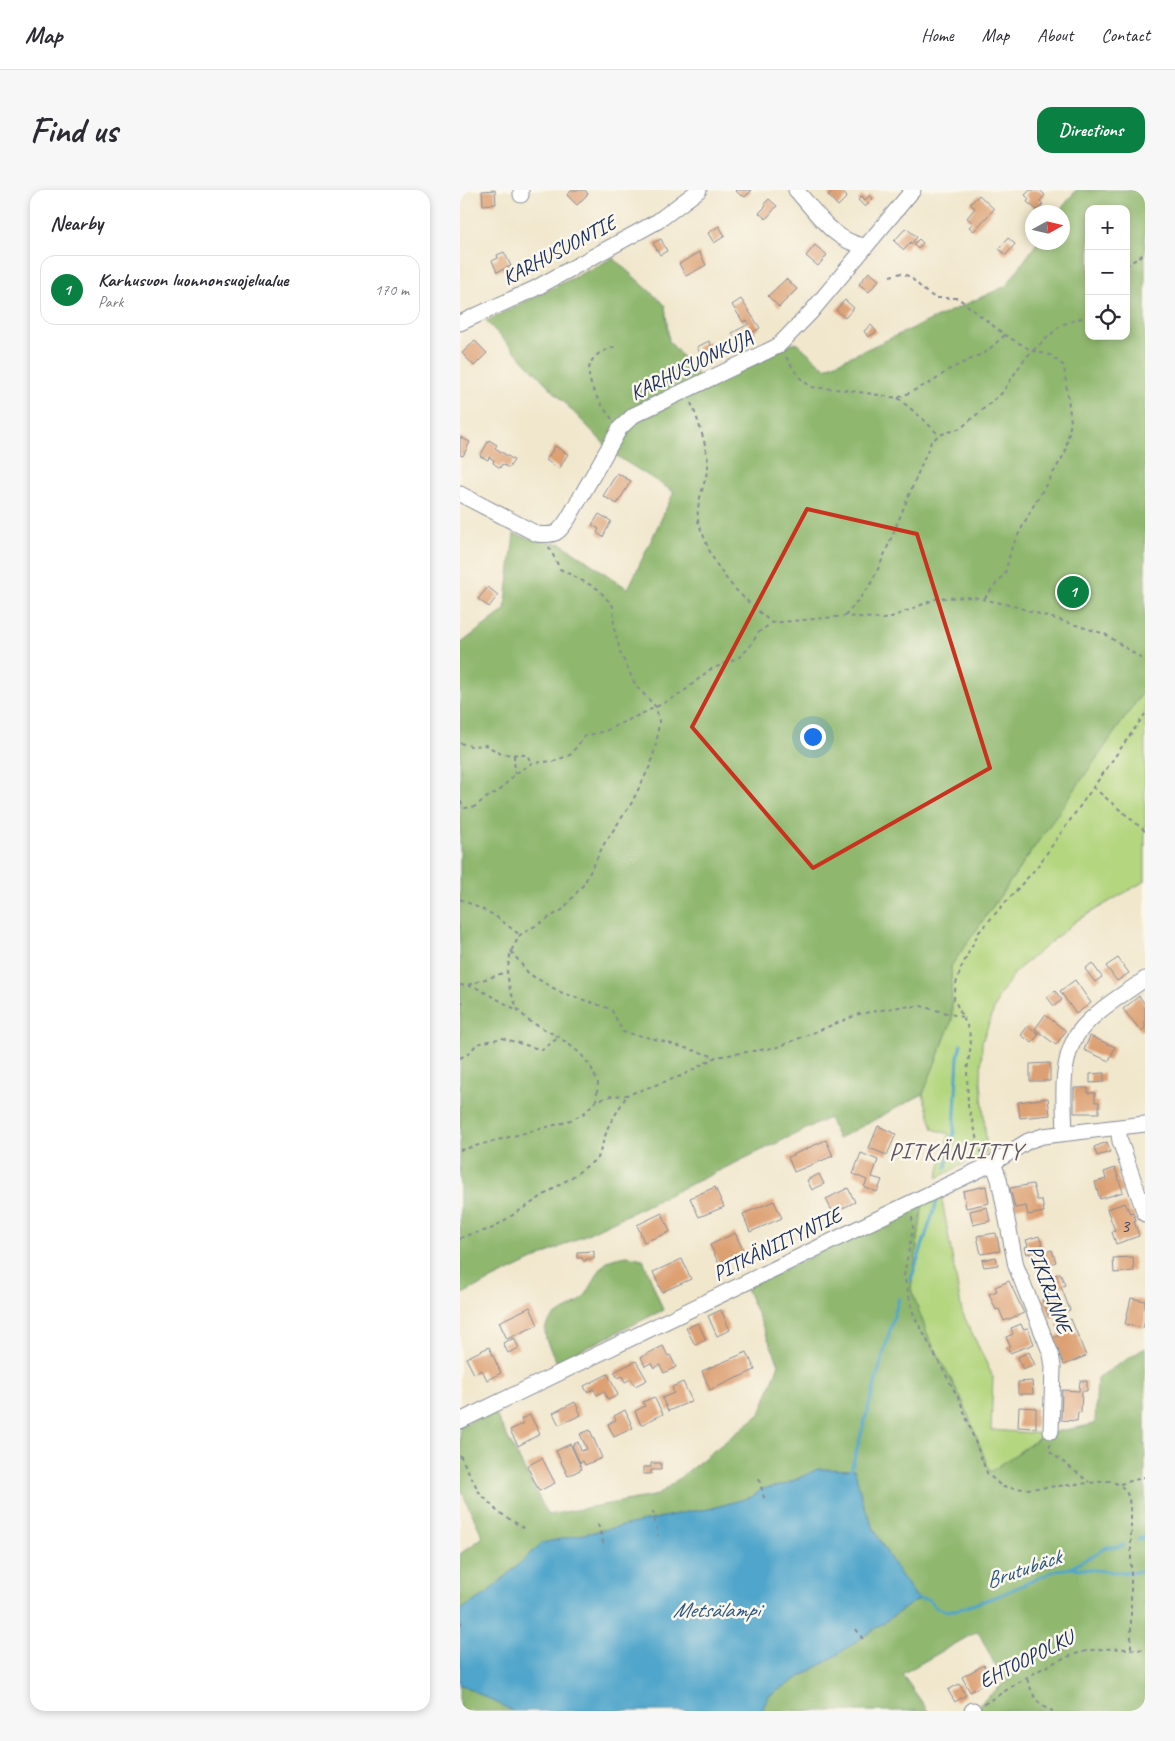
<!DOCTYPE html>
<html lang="en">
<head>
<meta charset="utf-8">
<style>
  :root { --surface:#fff; --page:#f7f7f7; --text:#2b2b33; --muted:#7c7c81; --line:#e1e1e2; --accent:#0b8043 }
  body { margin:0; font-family:Caveat,sans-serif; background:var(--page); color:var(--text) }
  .controls { position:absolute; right:15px; top:15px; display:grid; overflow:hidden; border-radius:10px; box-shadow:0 2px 8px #0003 }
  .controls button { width:45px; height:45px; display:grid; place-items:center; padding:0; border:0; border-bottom:1px solid var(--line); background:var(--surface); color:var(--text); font:25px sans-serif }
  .compass { position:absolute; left:565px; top:15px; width:45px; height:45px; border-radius:50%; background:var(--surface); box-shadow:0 2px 8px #0003; rotate:82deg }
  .you { position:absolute; left:352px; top:546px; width:18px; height:18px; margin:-12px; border:4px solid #fff; border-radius:50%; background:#1a73e8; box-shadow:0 0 0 8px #1a73e833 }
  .badge { display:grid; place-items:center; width:32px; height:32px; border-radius:50%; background:var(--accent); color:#fff; font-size:16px; font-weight:700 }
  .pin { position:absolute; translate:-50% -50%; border:2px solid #fff; box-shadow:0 1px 5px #0006 }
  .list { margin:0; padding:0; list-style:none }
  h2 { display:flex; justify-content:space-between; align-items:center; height:65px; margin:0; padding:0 20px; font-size:21px }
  h2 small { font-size:16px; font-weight:400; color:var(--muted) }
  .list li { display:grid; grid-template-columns:32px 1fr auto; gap:15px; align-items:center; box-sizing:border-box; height:70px; margin:0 10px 10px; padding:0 10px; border:1px solid var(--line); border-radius:15px }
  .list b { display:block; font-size:19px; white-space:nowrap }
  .list p { margin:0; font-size:16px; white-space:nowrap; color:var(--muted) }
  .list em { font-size:16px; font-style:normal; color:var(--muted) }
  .icon { flex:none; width:28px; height:28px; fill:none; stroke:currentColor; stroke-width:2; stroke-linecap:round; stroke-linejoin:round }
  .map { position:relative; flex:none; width:685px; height:1521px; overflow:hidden; border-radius:15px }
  header { display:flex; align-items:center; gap:30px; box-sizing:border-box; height:70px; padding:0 25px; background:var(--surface); border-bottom:1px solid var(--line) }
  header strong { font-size:24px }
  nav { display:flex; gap:28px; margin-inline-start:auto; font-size:18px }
  .intro { display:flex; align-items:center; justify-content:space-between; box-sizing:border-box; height:120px; padding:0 30px }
  h1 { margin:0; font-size:35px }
  .button { padding:12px 22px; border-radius:15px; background:var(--accent); color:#fff; font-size:18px; font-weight:700 }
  main { display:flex; gap:30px; padding:0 30px }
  aside { flex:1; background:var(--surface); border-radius:15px; box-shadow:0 2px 8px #0003 }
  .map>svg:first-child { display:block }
  .green { fill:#b4d67f; stroke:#68826e }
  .forest { fill:#8fb76e; stroke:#557366; fill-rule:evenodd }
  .water { fill:#4fa5cb; stroke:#356a94 }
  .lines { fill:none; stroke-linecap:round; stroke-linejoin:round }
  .stream { stroke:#4fa5cb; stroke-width:3 }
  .building { fill:#dda073 }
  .minor-casing { stroke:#868b96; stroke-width:17 }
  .path { stroke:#868b96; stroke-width:2; stroke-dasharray:4 4; stroke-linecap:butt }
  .minor { stroke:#fff; stroke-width:15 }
  .marked { fill:none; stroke:#c8321e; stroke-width:4; stroke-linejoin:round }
  .labels { text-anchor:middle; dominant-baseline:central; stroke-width:5; stroke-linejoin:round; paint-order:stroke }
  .number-label { font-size:19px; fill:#4c4b63 }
  .street-label { font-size:21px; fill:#1b2f5e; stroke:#fbf7ec }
  .water-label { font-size:22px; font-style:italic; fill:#2d5884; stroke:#fbf7ec }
  .quarter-label { font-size:24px; letter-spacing:1px; fill:#5f5765; stroke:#fbf7ec }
</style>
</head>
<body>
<header>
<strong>Map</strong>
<nav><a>Home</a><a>Map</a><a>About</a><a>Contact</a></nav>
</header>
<div class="intro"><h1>Find us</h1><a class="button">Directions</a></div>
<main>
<aside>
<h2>Nearby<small></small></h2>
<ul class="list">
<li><span class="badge">1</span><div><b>Karhusuon luonnonsuojelualue</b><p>Park</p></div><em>170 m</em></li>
</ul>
</aside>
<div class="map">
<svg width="685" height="1521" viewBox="0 0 685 1521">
  <rect width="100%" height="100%" fill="#fbf7ec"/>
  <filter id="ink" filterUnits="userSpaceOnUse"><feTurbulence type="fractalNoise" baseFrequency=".02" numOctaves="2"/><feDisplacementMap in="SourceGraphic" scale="10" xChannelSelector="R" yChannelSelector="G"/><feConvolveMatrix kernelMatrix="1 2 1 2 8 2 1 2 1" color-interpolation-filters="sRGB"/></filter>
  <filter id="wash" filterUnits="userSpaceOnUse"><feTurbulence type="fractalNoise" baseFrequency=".0096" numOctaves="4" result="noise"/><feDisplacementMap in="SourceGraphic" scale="20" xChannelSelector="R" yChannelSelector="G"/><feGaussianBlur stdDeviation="1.12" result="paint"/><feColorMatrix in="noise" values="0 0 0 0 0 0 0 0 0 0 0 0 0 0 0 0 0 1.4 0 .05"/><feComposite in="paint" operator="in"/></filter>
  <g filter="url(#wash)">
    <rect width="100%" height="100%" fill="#f1e7cd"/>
    <!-- green -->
    <g class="green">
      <polygon points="685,499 685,691 616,731 556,781 539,806 522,852 521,892 527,962 477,988 489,944 473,939 463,904 492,830 491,776"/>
      <polygon points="481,1004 502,1122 533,1187 531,1240 585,1244 530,1283 503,1212 468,1146 451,1099 463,1013"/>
    </g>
    <!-- forest -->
    <g class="forest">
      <path d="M 616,0 L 685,0 L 685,499 L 491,776 L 492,830 L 463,904 L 378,949 L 369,928 L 0,1105 L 0,454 L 45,420 L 54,344 L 75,350 L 102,354 L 168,399 L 214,302 L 155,265 L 26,131 L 153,68 L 205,115 L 209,151 L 248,198 L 336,152 L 365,178 L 546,96 L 577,53 L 602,52 L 602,22 L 599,22 ZM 629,19 L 666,19 L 666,146 L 629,146 Z"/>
      <path d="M 463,1013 L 451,1099 L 468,1146 L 503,1212 L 530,1282 L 585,1244 L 635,1234 L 637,1188 L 685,1158 L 685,1521 L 514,1521 L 513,1520 L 544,1493 L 518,1441 L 442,1484 L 468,1521 L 302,1521 L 308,1506 L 374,1467 L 458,1409 C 437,1381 417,1350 405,1318 C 400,1305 398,1292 395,1280 L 358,1279 L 324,1295 L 302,1299 L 292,1307 L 249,1319 L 227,1322 L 83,1353 L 25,1405 L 0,1420 L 0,1364 L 23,1347 L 0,1298 L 0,1236 L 34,1221 L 88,1325 L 198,1305 L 300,1224 L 319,1174 L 286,1098 Z"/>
      <path d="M 167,1066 L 183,1069 L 203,1120 L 97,1172 C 92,1162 82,1148 86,1136 C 91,1124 109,1120 119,1112 C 132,1102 135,1081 148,1071 C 153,1068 161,1067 167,1066 Z"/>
      <polygon points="0,1494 53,1521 0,1521"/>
    </g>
    <!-- water -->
    <path class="water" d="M 358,1279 L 395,1280 C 398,1292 400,1306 405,1318 C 417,1350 437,1381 458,1409 L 374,1467 L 308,1506 L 302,1521 L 53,1521 L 0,1494 L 0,1420 L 25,1405 L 82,1353 L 227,1322 L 249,1319 L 292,1307 L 302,1299 L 324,1295 Z"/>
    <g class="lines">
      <!-- stream -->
      <g class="stream">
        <polyline points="486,978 494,942 498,866 501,854"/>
        <polyline points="451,1090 477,1011"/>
        <polyline points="391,1280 439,1108"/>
        <polyline points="678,1349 685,1347"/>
        <polyline points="612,1377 647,1357 658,1357 664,1355"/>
        <polyline points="458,1409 468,1409 475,1417 486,1421 500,1419 538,1406 597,1380 612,1378 667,1383 685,1381"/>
      </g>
    </g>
    <g id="blocks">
      <!-- building -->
      <g class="building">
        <polygon points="35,0 36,14 23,15 22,1"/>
        <polygon points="112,0 125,0 128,4 117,15 107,5"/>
        <polygon points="275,0 292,0 285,7 282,5 281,6"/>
        <polygon points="373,0 381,0 387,7 378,16 368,5"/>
        <polygon points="570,0 580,0 585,5 580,11 583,14 577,20 567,12 569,9 565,5"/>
        <polygon points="410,5 413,9 405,17 398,10 402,6 405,10"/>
        <polygon points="519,5 534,19 514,41 509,37 513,33 507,28 515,18 510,14"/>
        <polygon points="309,9 317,16 306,29 299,23 306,16 304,14"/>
        <polygon points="259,36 265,46 254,53 248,43"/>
        <polygon points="446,38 457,47 453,51 455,53 459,49 463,53 458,59 451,52 444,60 434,51"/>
        <polygon points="548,48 555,54 546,65 539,59"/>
        <polygon points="201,49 207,61 200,65 193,53"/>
        <polygon points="355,55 367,65 358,76 346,66"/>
        <polygon points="44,62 51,76 37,82 32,71 38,68 37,65"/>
        <polygon points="239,62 246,75 226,86 219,74"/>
        <polygon points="409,82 419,90 409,102 399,94"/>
        <polygon points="326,89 337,99 319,117 308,106"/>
        <polygon points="281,109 300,138 292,143 294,146 279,155 272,143 289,134 287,130 283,132 272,115"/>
        <polygon points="385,110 394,118 385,128 376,120"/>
        <polygon points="411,135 417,142 408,147 404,141"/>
        <polygon points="15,151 27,163 14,176 2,163"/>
        <polygon points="249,151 256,166 244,171 237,157"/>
        <polygon points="0,247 10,252 3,266 0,265"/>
        <polygon points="29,250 37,255 35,258 54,270 49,278 42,274 40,278 33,273 34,270 29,267 28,270 20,266"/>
        <polygon points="95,256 108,264 99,279 86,270"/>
        <polygon points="157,283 171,291 157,314 143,306"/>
        <polygon points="139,324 151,331 143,347 137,343 139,339 132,335"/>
        <polygon points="28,397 38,405 29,417 18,409"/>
        <polygon points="658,768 669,783 657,791 646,776"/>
        <polygon points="632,773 642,787 635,792 625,779"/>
        <polygon points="615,790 631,813 616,824 600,801"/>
        <polygon points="595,801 602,810 594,816 587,807"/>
        <polygon points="679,806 685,814 685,838 681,841 663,819"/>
        <polygon points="585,825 606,841 596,855 575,839"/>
        <polygon points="568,836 579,844 572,853 561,845"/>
        <polygon points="630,846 655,857 649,871 624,860"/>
        <polygon points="590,873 590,891 570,891 570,874"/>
        <polygon points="644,883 644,892 630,893 630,884"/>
        <polygon points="614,898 628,898 628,903 635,903 635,912 639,912 639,923 614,923"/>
        <polygon points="588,908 590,925 560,928 558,912"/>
        <polygon points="418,936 436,944 427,965 409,958"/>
        <polygon points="366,950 373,966 334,982 328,967"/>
        <polygon points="647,952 650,962 637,966 634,957"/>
        <polygon points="401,963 418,970 412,987 422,990 417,1002 404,997 407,990 393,984"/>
        <polygon points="655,978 663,1002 640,1009 635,992 646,989 644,982"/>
        <polygon points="359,984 364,994 352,1000 347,990"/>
        <polygon points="573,994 577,1010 582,1010 584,1022 568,1025 566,1016 555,1018 550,998"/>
        <polygon points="526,996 529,1013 506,1018 503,1001"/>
        <polygon points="255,997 264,1017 239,1027 230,1008"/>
        <polygon points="388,998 395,1012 373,1023 366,1009"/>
        <polygon points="314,1011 322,1028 290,1042 283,1024"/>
        <polygon points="665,1013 670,1023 673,1022 676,1030 674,1031 679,1046 656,1054 652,1042 655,1041 647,1019"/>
        <polygon points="527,1017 530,1031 513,1035 510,1021"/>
        <polygon points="202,1023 210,1042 184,1052 177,1035"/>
        <polygon points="275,1043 284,1062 259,1074 250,1055"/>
        <polygon points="536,1043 540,1061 521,1064 517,1046"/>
        <polygon points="579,1046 585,1062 592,1060 596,1072 580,1078 576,1067 572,1068 570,1063 567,1064 565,1057 568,1056 566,1050"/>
        <polygon points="134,1061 134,1069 126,1069 126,1071 124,1071 122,1068 117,1068 117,1062"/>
        <polygon points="536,1067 538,1075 524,1077 522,1070"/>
        <polygon points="673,1067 674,1081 654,1083 653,1068"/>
        <polygon points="222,1069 231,1089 202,1102 193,1082"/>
        <polygon points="600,1083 605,1095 601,1097 610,1120 590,1128 582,1109 590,1105 586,1096 597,1091 595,1085"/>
        <polygon points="549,1091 564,1123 544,1131 539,1119 536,1120 529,1104 537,1101 535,1097"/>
        <polygon points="671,1108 685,1111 685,1130 683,1138 665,1134"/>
        <polygon points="70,1117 78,1135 47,1149 39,1132"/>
        <polygon points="261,1120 270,1140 257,1146 248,1126"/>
        <polygon points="611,1129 626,1166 604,1175 593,1148 601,1144 597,1135"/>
        <polygon points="238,1133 246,1150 235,1155 226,1138"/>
        <polygon points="561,1134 563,1139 568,1138 574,1154 550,1163 547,1157 550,1156 546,1147 553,1144 551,1138"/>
        <polygon points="54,1148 59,1158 48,1163 43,1153"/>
        <polygon points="203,1156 208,1166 210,1165 216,1177 204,1183 200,1175 194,1178 191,1173 185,1176 181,1167"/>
        <polygon points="29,1157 41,1183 27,1190 22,1180 14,1184 6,1168"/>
        <polygon points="287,1162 295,1180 250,1200 242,1181"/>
        <polygon points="569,1162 575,1175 563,1180 558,1167"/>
        <polygon points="176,1171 187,1190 175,1196 171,1189 165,1192 162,1186 158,1188 154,1182"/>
        <polygon points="148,1184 158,1205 148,1210 144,1201 137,1205 134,1199 127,1202 124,1196"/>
        <polygon points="572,1191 573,1204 558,1204 558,1192"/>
        <polygon points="620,1191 627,1191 627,1201 622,1201 621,1223 618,1222 617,1231 601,1230 602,1200 619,1201"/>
        <polygon points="223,1192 232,1211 208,1221 202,1208 214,1203 212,1197"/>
        <polygon points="194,1207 203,1224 181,1235 175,1221 185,1216 183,1212"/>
        <polygon points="115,1212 121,1225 99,1235 93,1223"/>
        <polygon points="559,1217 576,1218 576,1238 558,1237"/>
        <polygon points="165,1220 173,1238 154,1247 148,1234 156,1230 154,1226"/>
        <polygon points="70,1225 80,1244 58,1256 50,1240 63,1234 61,1229"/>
        <polygon points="130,1240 142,1268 125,1275 123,1271 120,1273 112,1255 118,1252 121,1261 127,1259 120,1244"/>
        <polygon points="110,1254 122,1279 108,1286 96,1261"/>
        <polygon points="82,1268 95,1293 79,1301 67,1276"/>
        <polygon points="191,1273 201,1273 201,1280 191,1280 191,1284 183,1284 183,1277 191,1277"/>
        <polygon points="524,1475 532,1490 510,1502 502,1487"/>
        <polygon points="499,1494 506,1505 495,1512 488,1500"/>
      </g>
    </g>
  </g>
  <g filter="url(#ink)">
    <use href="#blocks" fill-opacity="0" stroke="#868b96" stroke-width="1"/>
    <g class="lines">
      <!-- minor casing -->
      <g class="minor-casing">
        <g id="minor">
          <polyline points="61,0 61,5"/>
          <path d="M 336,0 C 355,21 375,53 405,56"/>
          <polyline points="0,133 74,99 198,31 239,0"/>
          <path d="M 0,304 L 77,344 C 95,346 98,344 108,329 L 160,238 L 174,225 L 318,156 L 351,122 L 453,0"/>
          <polyline points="658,938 660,951 685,1024"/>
          <path d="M 605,943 C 604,912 600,876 615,848 C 629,824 663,805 685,789"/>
          <polyline points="533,973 539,989 556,1076 591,1164 593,1177 591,1241"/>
          <polyline points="0,1231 533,973 568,951 583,946 685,934"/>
          <polyline points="512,1521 513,1520"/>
        </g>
      </g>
      <!-- path -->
      <g class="path">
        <polyline points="666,76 685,63"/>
        <polyline points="430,86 442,83 450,87 467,103 476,108 498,108 545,145 573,161 590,165 604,176 611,232 605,263 571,320 552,357 545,383 524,409"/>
        <polyline points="326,167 339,187 351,197 386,200 438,208 474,191 488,180 526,162 545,145"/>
        <polyline points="438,208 463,229 479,245"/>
        <path d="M 231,213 C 237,226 249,263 248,276 C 246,293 236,311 238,329 C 238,334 242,341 244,347 C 258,387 281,406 312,433"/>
        <path d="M 152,229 C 141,215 120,187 133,169 C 138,162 149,159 157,156"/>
        <polyline points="89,357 100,379 138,399 153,416 154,438 161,464 176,496 196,517 199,531 197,550 191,574 171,614 144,654 124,694 102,720 60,745 51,761 47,782 50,800 58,820 69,831 99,847 120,863 131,877 138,893 136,911"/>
        <polyline points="385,426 409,397 420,375 471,252 479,245 501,238 542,203 565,168 601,135 627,126 629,123"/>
        <polyline points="0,553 11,556 26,555 41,564 67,565 71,572"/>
        <polyline points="54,565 55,584"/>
        <polyline points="633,597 685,641"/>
        <polyline points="0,611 5,618 14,617 26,608 39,601 55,584 72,573 94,571 110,565 125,546 145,541 196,517 222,503 249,480 278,468 288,459 299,442 312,433 385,426 427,429 478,408 513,407 550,415 645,444 685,471"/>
        <polyline points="0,709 34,725 60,745"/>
        <polyline points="51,761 69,784 100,802 151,819 163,842 195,849 256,867"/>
        <polyline points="0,795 15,797 57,820"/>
        <polyline points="8,795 46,782"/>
        <polyline points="0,814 4,811"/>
        <polyline points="0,868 8,864 17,854 42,848 82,860 99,847"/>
        <polyline points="0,960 106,932 123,924 136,911 151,906 167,905 221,886 256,867 318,857 399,824 439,817 461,816 502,827"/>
        <polyline points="522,964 508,916 507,881 511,854 509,840 494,809 496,794 501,778 519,742 577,677 685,524"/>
        <path d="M 452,1027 L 453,1038 L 444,1086 L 454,1126 L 500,1211 L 527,1283 L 542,1297 L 566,1299 L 650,1291 C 670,1297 669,1308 671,1327 L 671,1460"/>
        <polyline points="0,1049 4,1046 31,1039 112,987 138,968 148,937 167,905"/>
        <polyline points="590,1254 589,1261 629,1292"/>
        <polyline points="0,1265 19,1302 37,1321 65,1339"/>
        <polyline points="299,1289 305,1311"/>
        <polyline points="660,1294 685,1287"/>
        <polyline points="193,1321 198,1346"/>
        <polyline points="138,1334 144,1356"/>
        <polyline points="0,1432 2,1434"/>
        <polyline points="396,1439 404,1451"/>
        <path d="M 567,1489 C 573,1504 576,1516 593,1521"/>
        <path d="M 524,1514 C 556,1495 590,1469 627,1461 C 646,1457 666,1459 685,1460"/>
      </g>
      <!-- minor -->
      <use href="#minor" class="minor"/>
    </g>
  </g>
  <!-- marked area -->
  <path class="marked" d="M 347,319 L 457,344 L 530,578 L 353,678 L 232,537 Z"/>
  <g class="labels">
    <!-- number labels -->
    <g class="number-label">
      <text x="665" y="1036">3</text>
    </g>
    <!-- street labels -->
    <g class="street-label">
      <text transform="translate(99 60) rotate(-28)">KARHUSUONTIE</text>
      <text transform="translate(231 175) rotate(-26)">KARHUSUONKUJA</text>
      <text transform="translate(317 1054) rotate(-26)">PITKÄNIITYNTIE</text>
      <text transform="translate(590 1099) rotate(70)">PIKIRINNE</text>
      <text transform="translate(566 1469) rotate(-27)">EHTOOPOLKU</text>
    </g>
    <!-- water labels -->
    <g class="water-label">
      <text transform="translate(563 1379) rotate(-19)">Brutubäck</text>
      <text x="256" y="1420">Metsälampi</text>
    </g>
    <!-- quarter labels -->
    <g class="quarter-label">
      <text x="496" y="961">PITKÄNIITTY</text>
    </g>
  </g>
</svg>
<div class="controls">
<button>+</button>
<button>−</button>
<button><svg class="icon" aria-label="locate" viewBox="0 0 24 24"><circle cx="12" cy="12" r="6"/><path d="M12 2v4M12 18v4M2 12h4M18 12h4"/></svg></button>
</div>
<svg class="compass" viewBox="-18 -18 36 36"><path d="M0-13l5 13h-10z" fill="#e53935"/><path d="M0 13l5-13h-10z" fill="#7c7c81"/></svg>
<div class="you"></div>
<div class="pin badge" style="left:613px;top:402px">1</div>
</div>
</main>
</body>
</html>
